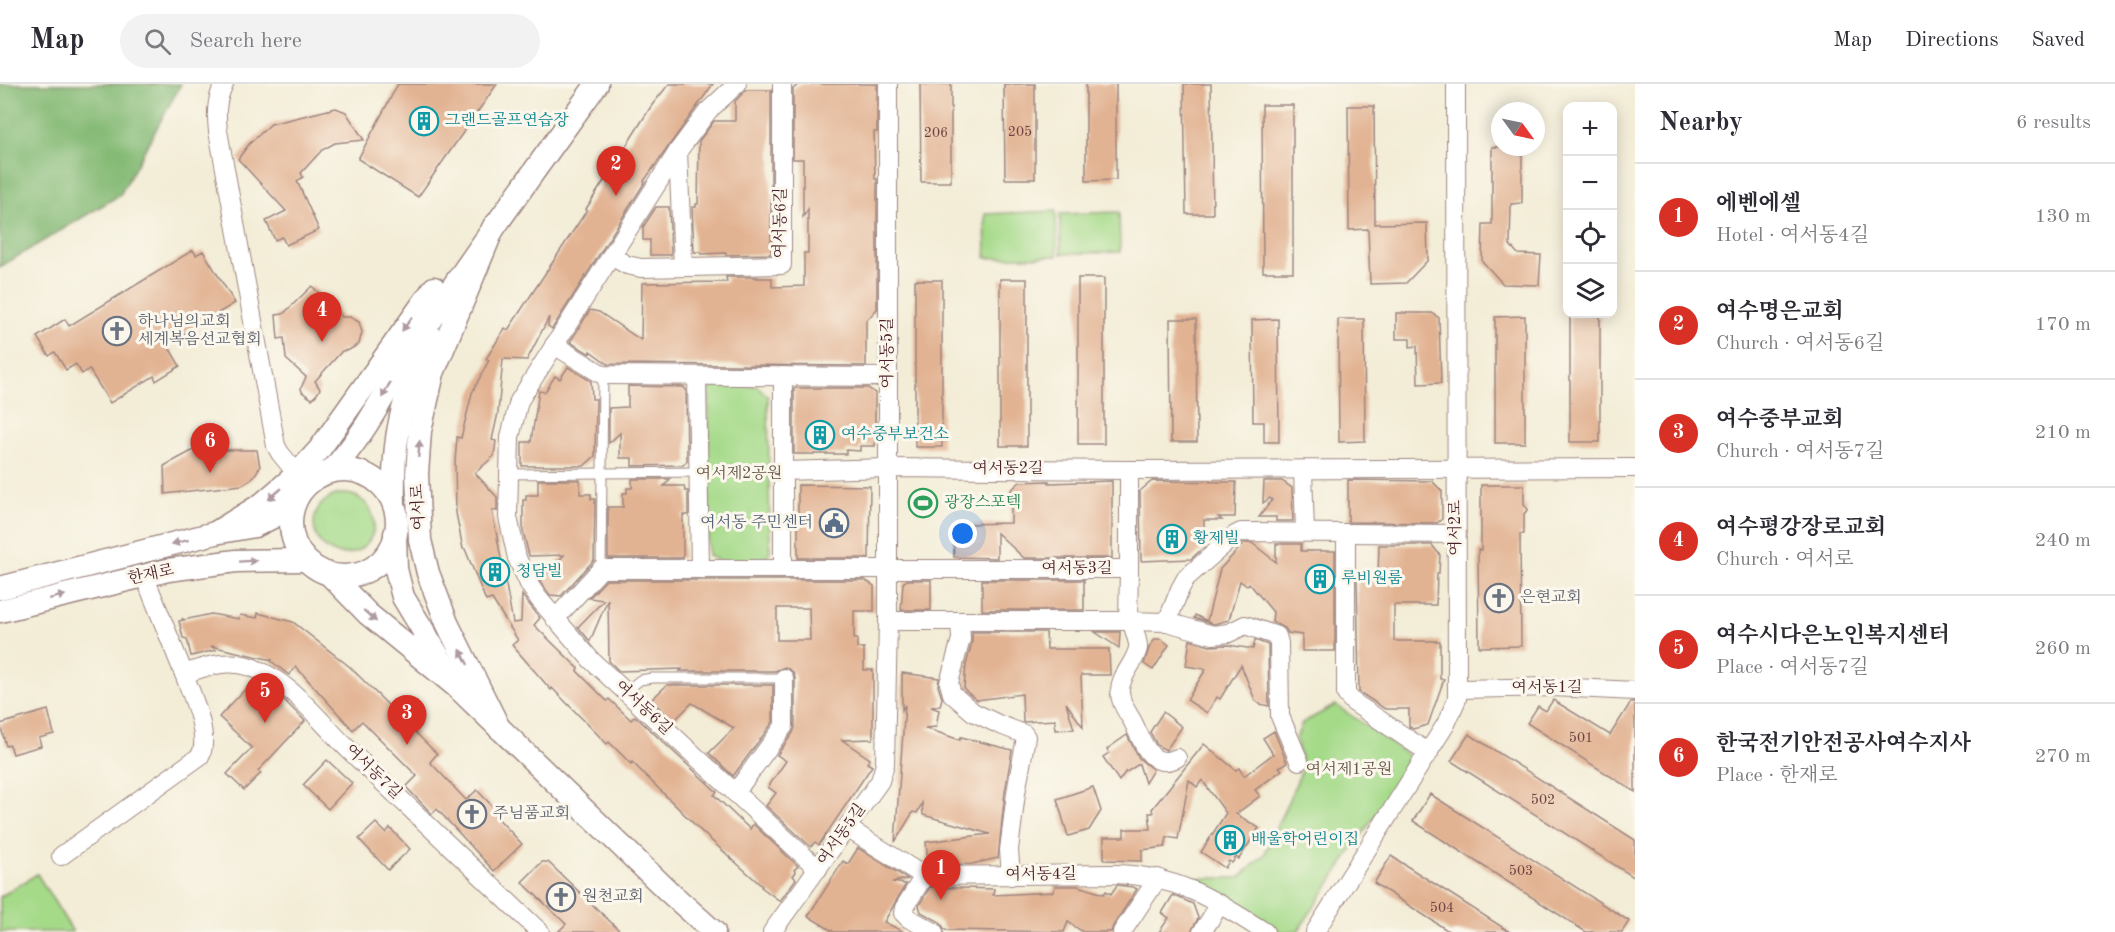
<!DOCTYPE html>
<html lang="en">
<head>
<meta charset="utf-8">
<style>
  :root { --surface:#fff; --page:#f2f2f3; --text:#2b2b33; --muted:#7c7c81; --line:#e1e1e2; --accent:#d93025 }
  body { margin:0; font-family:"Old Standard TT","Noto Serif KR",serif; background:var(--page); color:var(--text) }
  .controls { position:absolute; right:18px; top:18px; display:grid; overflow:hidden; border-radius:12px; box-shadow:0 3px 15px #0003 }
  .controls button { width:54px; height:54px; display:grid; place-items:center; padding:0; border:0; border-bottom:2px solid var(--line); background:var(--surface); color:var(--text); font:30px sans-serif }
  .compass { position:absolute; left:1491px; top:18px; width:54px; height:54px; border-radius:50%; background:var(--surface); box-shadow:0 3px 15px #0003; rotate:123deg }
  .you { position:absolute; left:963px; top:450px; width:21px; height:21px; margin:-15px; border:4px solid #fff; border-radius:50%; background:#1a73e8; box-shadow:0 0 0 9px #1a73e833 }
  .badge { display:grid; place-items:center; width:39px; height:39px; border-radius:50%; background:var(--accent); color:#fff; font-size:20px; font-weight:700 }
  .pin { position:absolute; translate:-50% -50px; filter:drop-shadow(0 2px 3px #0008) }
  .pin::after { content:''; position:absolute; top:32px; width:21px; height:18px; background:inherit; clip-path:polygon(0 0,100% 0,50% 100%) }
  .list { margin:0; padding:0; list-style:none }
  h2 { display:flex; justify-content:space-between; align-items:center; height:78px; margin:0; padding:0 24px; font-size:26px }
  h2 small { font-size:20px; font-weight:400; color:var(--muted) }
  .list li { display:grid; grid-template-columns:39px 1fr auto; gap:18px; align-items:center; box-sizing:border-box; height:108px; padding:0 24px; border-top:2px solid var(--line) }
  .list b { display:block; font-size:22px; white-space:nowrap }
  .list p { margin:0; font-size:20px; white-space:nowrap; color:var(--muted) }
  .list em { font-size:20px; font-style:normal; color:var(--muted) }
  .icon { flex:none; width:33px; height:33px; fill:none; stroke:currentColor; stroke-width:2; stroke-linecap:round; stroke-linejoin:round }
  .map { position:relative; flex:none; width:1635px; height:848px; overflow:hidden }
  header { display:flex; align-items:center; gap:36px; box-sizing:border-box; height:84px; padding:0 30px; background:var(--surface); border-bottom:2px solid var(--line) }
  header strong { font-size:28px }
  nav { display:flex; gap:33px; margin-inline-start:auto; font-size:21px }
  .search { width:420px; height:54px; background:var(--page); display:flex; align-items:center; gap:15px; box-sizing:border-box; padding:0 21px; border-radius:33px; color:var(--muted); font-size:22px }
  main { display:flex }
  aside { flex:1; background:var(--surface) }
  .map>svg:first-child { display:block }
  .green { fill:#a5da89; stroke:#787c5a; stroke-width:1.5 }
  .forest { fill:#84ba75; stroke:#676c50; stroke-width:1.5 }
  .building { fill:#e2b393; fill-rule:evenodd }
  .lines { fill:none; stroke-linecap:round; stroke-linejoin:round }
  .service-casing { stroke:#9e8681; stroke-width:11 }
  .minor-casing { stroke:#9e8681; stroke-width:20 }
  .tertiary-casing { stroke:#9e8681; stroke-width:25 }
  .service { stroke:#fff; stroke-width:9 }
  .minor { stroke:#fff; stroke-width:18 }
  .tertiary { stroke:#fff; stroke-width:22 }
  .oneway { fill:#ae9aa0 }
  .labels { text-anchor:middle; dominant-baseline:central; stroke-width:6; stroke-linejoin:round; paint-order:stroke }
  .number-label { font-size:14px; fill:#704445 }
  .culture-label { font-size:16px; fill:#0d838f; stroke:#fbf7ec; text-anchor:start }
  .street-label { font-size:16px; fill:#4a1f2b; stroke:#fbf7ec }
  .worship-label { font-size:16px; fill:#5b616d; stroke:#fbf7ec; text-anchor:start }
  .park-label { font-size:16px; fill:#655747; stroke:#fbf7ec }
  .leisure-label { font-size:16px; fill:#27864d; stroke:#fbf7ec; text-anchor:start }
  .service-label { font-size:16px; fill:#4e5e75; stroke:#fbf7ec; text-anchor:end }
</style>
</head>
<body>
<header>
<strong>Map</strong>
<div class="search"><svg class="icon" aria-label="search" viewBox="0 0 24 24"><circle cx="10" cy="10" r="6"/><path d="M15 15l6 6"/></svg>Search here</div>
<nav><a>Map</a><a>Directions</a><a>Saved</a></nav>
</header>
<main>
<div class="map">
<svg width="1635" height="848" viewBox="0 0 1635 848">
  <rect width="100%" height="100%" fill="#fbf7ec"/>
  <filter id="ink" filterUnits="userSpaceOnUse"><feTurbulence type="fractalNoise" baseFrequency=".0167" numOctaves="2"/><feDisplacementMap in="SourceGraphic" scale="12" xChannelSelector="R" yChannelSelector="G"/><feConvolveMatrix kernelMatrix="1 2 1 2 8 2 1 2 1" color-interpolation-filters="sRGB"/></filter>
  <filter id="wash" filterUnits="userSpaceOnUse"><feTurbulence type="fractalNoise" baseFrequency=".008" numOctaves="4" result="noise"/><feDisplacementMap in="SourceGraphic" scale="24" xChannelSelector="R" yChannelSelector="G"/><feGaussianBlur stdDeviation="1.35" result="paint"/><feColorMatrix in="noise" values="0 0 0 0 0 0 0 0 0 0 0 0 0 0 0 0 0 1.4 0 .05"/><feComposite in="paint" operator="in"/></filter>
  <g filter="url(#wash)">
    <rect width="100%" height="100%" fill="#f3edd7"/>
    <!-- green -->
    <g class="green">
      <polygon points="1056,127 1057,172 986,174 985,130"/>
      <polygon points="1119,128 1120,168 1061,170 1060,130"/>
      <polygon points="716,299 757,302 768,312 770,468 758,480 720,478 708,471 709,307"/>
      <circle cx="344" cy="440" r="30"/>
      <polygon points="1336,621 1408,671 1404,688 1298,847 1281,848 1196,794 1239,794 1264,771 1303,684 1296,655 1302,639"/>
      <polygon points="37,790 73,848 0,848 0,813"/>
    </g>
    <!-- forest -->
    <polygon class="forest" points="0,0 181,0 120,111 0,183"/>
    <g id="blocks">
      <!-- building -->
      <g class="building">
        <polygon points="398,0 497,0 418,113 358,75"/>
        <polygon points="669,0 713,0 644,97 645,98 552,245 548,242 549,233 527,276 503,275 498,329 492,356 496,357 494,372 475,389 497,413 497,427 492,426 513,539 521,538 522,511 540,534 534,541 578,584 577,587 607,617 609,615 631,636 635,632 717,708 714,711 739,735 750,745 753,740 798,782 794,786 796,788 793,792 796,795 780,817 761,803 762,802 703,749 632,678 631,680 609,658 607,660 552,604 551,606 512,561 518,556 492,515 486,517 465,465 463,465 456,429 455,378 457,353 461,354 472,309 489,276 486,275 505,244 508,246 587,126 586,125 652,21"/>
        <polygon points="799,0 877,0 877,48 874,48 875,95 877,95 877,225 866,237 866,282 608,280 590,267 590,270 570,258 590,226 599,228 641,256 642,199 727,198 726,193 757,193 756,194 772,194 772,203 804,202 804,169 808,169 808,125 803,133 803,75 793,75 793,5"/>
        <polygon points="920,0 951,0 951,98 921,98"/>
        <polygon points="1004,0 1035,0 1035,95 1005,95"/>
        <polygon points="1086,0 1116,0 1116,96 1086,97"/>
        <polygon points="1184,0 1211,0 1213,130 1186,130"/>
        <polygon points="746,6 771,6 771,170 726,171 726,169 701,170 701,168 694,168 692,123 696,123 696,120 698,120 699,57 714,37 735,37 735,17"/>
        <polygon points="1262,21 1293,21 1293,188 1263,188"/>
        <polygon points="1348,22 1374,22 1375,140 1427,139 1428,176 1406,199 1370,200 1368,145 1349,146"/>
        <polygon points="336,24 346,28 364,56 335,59 322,66 301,89 303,93 297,97 319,146 286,161 282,153 275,156 266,137 286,127 238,75 249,60 271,40"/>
        <polygon points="1492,63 1522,63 1522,119 1511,120 1510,161 1518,170 1541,171 1539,201 1503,200 1482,177 1483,140 1492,140"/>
        <polygon points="656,123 669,123 671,171 650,171 650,156 643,156 643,143"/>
        <polygon points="193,166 196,171 203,167 235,219 167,260 180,282 156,297 154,292 110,319 89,285 82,290 76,280 66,286 55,268 49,272 37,253 65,235 69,242"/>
        <rect x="1078" y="194" width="26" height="166"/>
        <rect x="1000" y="195" width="27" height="167"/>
        <rect x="915" y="196" width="27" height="167"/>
        <polygon points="312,202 342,233 350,233 359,238 362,248 359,260 349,266 342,267 315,297 320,305 317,310 312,315 302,308 301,304 306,293 286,275 284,254 278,255 276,231 283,230"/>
        <polygon points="1396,229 1432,229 1439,234 1441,299 1418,300 1417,262 1410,263 1410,255 1396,255"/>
        <polygon points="1525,232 1525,359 1495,359 1495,233"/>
        <rect x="1570" y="232" width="30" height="126"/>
        <polygon points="1170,235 1196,235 1197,358 1171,358"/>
        <polygon points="1278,235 1279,358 1264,358 1264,338 1253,338 1252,236"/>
        <polygon points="1338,235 1364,235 1365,357 1339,358"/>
        <polygon points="568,283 591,297 592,315 596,315 595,372 584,382 522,382 522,358 531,358 539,307 545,308 555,292 560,295"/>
        <polygon points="628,302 684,303 686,306 687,377 683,381 632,382 632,374 620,374 620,349 609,359 609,324 628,323"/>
        <polygon points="794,304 868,304 875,309 875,362 860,362 860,367 846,366 846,370 794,370"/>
        <polygon points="220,356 222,366 257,366 260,383 252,395 242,401 165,410 164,382 203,361"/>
        <polygon points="632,395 670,395 664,402 684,402 685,407 688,407 688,431 683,431 683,474 608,474 608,423 623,423 623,409 627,409 627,404 632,404"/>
        <polygon points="538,396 580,396 580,410 591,410 591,415 595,415 594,476 561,512 550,511 540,497 564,471 529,472 523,447 523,416 526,416 526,411 538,411"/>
        <polygon points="1348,396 1432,397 1442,407 1442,435 1437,439 1348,438"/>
        <polygon points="1049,397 1049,399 1112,397 1112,474 1024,474 997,449 997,474 954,473 953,446 965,446 965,440 1011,439 1011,406 1020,398"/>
        <polygon points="1152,397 1236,398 1235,433 1218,433 1222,436 1204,436 1204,463 1191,475 1141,477 1140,407"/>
        <polygon points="1264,397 1282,397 1292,404 1293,437 1276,437 1276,433 1259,433 1272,416 1270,414 1263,419"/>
        <polygon points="798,401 870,402 869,474 798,474"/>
        <polygon points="1481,401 1524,401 1524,421 1528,425 1524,430 1524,450 1520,450 1521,562 1479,563 1478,466 1481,466"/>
        <polygon points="1244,459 1252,459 1276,478 1276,460 1301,460 1301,467 1335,467 1335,567 1302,567 1302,551 1288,549 1285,544 1272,538 1273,528 1249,499 1247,502 1240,497 1229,536 1214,540 1194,534 1195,531 1207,537 1220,485"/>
        <polygon points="1379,461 1432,461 1440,471 1439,489 1437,489 1436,521 1394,521 1394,557 1440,557 1440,595 1444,595 1428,641 1413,645 1409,642 1409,625 1385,625 1359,608 1357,492 1378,492"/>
        <path d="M 606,496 L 865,496 L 874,502 L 874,527 L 854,527 L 854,555 L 857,555 L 857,564 L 864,564 L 864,586 L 873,586 L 873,655 L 842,656 L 870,675 L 867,679 L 872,682 L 819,761 L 815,758 L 811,763 L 766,722 L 776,709 L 768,703 L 786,677 L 777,671 L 793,649 L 795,643 L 795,594 L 793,588 L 785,583 L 775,587 L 680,587 L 682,585 L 619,587 L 609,577 L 608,515 L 590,557 L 578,543 L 604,516 L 589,514 ZM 777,524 L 809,524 L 810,556 L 777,556 Z"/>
        <polygon points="907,496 931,496 931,526 901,526 903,499"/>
        <rect x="982" y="496" width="102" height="30"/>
        <polygon points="258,529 293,538 350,583 437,670 430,678 466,716 477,706 496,726 493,729 522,760 494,787 437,725 432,730 406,703 417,692 362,637 353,646 296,583 289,591 271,577 272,576 211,562 216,566 191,572 187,555 183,554 179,537 183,536 182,534 184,536 211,530 239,535 240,531 257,534"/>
        <polygon points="972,548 1046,548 1047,565 1109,565 1110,591 1081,591 1083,643 1066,619 1074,645 1055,646 1055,636 1023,638 1022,610 977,616 967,608 964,604 966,581 972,558"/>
        <polygon points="1095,548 1120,548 1119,564"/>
        <polygon points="1155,555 1161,555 1169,561 1153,586 1144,580 1149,564"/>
        <polygon points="1190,556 1210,562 1228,561 1253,565 1255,556 1268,561 1269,622 1260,620 1255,616 1241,581 1220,615 1217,613 1207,629 1187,616 1206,585 1186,582"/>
        <polygon points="902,589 939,594 938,602 942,614 940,622 931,623 939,626 936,643 925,644 960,656 961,653 1012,666 1005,708 998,774 972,780 928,781 926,758 990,750 923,731 922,719 917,729 913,728 895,758 905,621 902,626"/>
        <polygon points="251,599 275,622 282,614 305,637 258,687 261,689 244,706 227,690 252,664 219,633"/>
        <polygon points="667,601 773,601 773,638 733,692 709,669 734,644 692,619 674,637 651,616"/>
        <polygon points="1553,616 1610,651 1631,618 1635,618 1635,708 1527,639 1538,622 1546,627"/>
        <polygon points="48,626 54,650 39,654 41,662 13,670 10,661 6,662 0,640"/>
        <polygon points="1163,628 1182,643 1166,666 1157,661 1150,648"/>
        <polygon points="1274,647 1287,679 1279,683 1282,686 1255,706 1260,712 1236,730 1259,744 1239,775 1236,773 1232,779 1229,777 1225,784 1201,768 1226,729 1202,696 1197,703 1189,696 1178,755 1167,753 1165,763 1142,766 1142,777 1104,776 1104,753 1124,753 1124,745 1151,745 1149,729 1153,729 1152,725 1204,660 1236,686 1239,684 1244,692 1273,670 1263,654"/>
        <polygon points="1469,650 1635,756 1635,794 1451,677"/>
        <polygon points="1127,651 1139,674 1153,686 1145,699 1139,680 1125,689 1126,687 1119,697 1103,673 1109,669 1107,665"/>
        <polygon points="327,676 352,699 328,725 303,701"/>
        <polygon points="1093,703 1101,727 1089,746 1068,752 1057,715"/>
        <polygon points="1430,710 1629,837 1622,848 1586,848 1413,737"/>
        <polygon points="376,739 386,749 390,744 410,765 388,786 359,755"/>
        <polygon points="858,764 908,795 892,798 906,800 884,838 904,848 834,848 808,832 843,777 848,780"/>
        <polygon points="1391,772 1510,848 1450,848 1374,799"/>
        <polygon points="542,778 548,778 621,848 558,848 566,840 522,798"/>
        <polygon points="1117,801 1133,803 1137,805 1113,842 1111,848 1083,848 1068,838 1064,848 945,846 940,838 921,828 919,821 930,803 994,805 993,811 1053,808 1055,802 1078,802 1104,810 1106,807 1111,810"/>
        <polygon points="1173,811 1193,820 1198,834 1191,848 1159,848 1169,834 1162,829"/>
      </g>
    </g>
  </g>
  <g filter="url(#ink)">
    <use href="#blocks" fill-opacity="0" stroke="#9e8681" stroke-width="1.5"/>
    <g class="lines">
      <!-- service casing -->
      <g class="service-casing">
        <g id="service">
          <polyline points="508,390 698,388"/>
          <polyline points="601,485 603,291"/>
          <polyline points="625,608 640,596 652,594 784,594"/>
        </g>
      </g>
      <!-- minor casing -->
      <g class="minor-casing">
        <g id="minor">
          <path d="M 224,0 C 216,16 216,30 218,47 L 276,362 L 280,369 L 306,401"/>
          <polyline points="737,0 708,27 678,67 519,317 510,353 508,433 517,474 530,502 539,515 591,576 818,785"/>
          <polyline points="678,67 683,183"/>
          <polyline points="611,172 627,181 641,184 782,181 782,0"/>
          <polyline points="554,261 603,291 888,293"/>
          <polyline points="697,292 700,485"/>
          <polyline points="783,292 783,485"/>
          <polyline points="1303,386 1305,448"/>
          <polyline points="783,387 888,384 1129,386 1635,384"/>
          <polyline points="1346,449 1456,450"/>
          <polyline points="1129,485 1129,386"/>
          <path d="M 144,491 L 184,590 C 207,582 228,575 251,583 C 292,598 318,636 348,665 C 412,726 476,787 540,848"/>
          <polyline points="555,535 601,485 1129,485 1128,537 1167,538 1180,505 1186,494 1235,451 1241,448 1346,449 1346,610 1353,618 1429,669"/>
          <polyline points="888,537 1128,537"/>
          <polyline points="960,537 961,555 949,599 952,610 973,628 998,640 1024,650 1026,653 1016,709 1009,766 1011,792"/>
          <path d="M 1132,537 C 1133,545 1139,558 1138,564 C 1135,580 1119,592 1120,608 C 1120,619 1128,629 1133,638 C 1142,656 1150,687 1177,674"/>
          <polyline points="1167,538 1213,551 1229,549 1245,541 1277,552 1279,559 1280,632 1299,677"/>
          <polyline points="1459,605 1553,603 1635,607"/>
          <polyline points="735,709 784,642 784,594"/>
          <path d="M 847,744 L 924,792 L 1116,790 C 1179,792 1214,816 1265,848"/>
          <path d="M 61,772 L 200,672 C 211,653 191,609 184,590"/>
          <polyline points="924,792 904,824 903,829 908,834 934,848"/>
          <polyline points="772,848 880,697 885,680 888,537 888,0"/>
          <polyline points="1122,848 1158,794"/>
          <polyline points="1202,848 1220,820"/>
          <polyline points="1315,848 1446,640 1457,615 1456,0"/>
        </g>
      </g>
      <!-- tertiary casing -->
      <g class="tertiary-casing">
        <g id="tertiary">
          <polyline points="494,142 433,289 420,347 417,390 420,456 428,489 447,539 499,644"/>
          <circle cx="344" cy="439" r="53"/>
          <path d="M 331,387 C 369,347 391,295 421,250 C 477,165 537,83 597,0"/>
          <path d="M 394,421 C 392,353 401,314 432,254"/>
          <polyline points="215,449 262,420 297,390 319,366 434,204"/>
          <polyline points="329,490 368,530 457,603 403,513 396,485 395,450"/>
          <polyline points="0,504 215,449 255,442 275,432 294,420"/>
          <polyline points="0,527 168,486 236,477 305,476"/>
          <polyline points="457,603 668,807 714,848"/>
        </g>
      </g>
      <!-- service -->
      <use href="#service" class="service"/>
      <!-- minor -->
      <use href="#minor" class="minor"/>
      <!-- tertiary -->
      <use href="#tertiary" class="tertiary"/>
    </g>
    <!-- one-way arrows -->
    <defs><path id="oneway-solid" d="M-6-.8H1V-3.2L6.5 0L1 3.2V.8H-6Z" transform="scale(1.5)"/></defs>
    <g class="oneway">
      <use href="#oneway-solid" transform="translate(407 240) rotate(126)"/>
      <use href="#oneway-solid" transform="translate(386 306) rotate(119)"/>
      <use href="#oneway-solid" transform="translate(419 365) rotate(-85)"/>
      <use href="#oneway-solid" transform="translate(275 410) rotate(140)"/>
      <use href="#oneway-solid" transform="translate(180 458) rotate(166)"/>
      <use href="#oneway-solid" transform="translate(248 477) rotate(-4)"/>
      <use href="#oneway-solid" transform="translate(57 513) rotate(-14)"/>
      <use href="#oneway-solid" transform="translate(370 532) rotate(42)"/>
      <use href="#oneway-solid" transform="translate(464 573) rotate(-117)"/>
    </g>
  </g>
  <!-- icons -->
  <defs>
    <g id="building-ring" transform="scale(1.5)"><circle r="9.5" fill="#fbf7ec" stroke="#0f9aa8" stroke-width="1.5"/><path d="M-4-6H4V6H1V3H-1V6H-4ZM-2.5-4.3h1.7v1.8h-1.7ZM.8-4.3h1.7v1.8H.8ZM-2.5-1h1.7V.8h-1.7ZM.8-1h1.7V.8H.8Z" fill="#0f9aa8"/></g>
    <g id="church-ring" transform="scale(1.5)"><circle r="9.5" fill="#fbf7ec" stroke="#6b7280" stroke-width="1.5"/><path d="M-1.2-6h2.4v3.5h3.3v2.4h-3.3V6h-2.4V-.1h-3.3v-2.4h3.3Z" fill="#6b7280"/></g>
    <g id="stadium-ring" transform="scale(1.5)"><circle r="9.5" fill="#fbf7ec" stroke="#2e9e5b" stroke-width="1.5"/><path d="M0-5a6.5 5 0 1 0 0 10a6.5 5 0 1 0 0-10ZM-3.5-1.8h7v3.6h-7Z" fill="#2e9e5b"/></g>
    <g id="civic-ring" transform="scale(1.5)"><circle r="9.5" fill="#fbf7ec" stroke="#5c6f8a" stroke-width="1.5"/><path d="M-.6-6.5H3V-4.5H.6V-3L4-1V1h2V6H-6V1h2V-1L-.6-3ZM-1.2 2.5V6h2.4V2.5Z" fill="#5c6f8a"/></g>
  </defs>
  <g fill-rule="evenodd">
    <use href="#building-ring" x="424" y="37"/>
    <use href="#church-ring" x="117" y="247"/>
    <use href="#building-ring" x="820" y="351"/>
    <use href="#stadium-ring" x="923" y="419"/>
    <use href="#civic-ring" x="834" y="439"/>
    <use href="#building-ring" x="1172" y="455"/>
    <use href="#building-ring" x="495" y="488"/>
    <use href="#building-ring" x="1320" y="495"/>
    <use href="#church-ring" x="1499" y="514"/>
    <use href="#church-ring" x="472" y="730"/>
    <use href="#building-ring" x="1230" y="756"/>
    <use href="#church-ring" x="561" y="813"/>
  </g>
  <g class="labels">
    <!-- number labels -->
    <g class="number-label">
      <text x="1020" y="48">205</text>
      <text x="936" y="49">206</text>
      <text x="1581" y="654">501</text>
      <text x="1543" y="716">502</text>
      <text x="1521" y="787">503</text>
      <text x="1442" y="824">504</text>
    </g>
    <!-- culture labels -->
    <g class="culture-label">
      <text x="445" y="37">그랜드골프연습장</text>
      <text x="841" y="351">여수중부보건소</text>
      <text x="1193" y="455">황제빌</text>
      <text x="516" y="488">청담빌</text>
      <text x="1341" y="495">루비원룸</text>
      <text x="1251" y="756">배울학어린이집</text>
    </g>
    <!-- street labels -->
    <g class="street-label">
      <text transform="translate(781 139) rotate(-89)">여서동6길</text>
      <text transform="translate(888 269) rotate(-90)">여서동5길</text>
      <text x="1008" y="385">여서동2길</text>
      <text transform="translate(419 423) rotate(-93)">여서로</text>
      <text transform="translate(1456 444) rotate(-90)">여서2로</text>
      <text x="1077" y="485">여서동3길</text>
      <text transform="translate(151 491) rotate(-12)">한재로</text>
      <text x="1547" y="604">여서동1길</text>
      <text transform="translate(643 624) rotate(43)">여서동6길</text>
      <text transform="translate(373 688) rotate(44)">여서동7길</text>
      <text transform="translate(842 751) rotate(-55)">여서동5길</text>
      <text transform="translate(1041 791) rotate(-1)">여서동4길</text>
    </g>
    <!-- worship labels -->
    <g class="worship-label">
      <text x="138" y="238">하나님의교회<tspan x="138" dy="18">세계복음선교협회</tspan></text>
      <text x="1520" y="514">은현교회</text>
      <text x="493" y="730">주님품교회</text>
      <text x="582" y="813">원천교회</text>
    </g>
    <!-- park labels -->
    <g class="park-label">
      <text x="739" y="390">여서제2공원</text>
      <text x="1349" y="686">여서제1공원</text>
    </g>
    <!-- leisure labels -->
    <g class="leisure-label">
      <text x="944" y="419">광장스포텍</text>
    </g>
    <!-- service labels -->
    <g class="service-label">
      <text x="813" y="439">여서동 주민센터</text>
    </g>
  </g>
</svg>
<div class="controls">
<button>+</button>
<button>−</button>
<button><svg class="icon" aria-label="locate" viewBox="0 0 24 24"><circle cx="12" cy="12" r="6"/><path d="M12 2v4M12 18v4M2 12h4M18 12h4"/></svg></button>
<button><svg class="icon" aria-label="layers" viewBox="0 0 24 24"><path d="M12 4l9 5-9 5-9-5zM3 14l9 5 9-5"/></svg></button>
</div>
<svg class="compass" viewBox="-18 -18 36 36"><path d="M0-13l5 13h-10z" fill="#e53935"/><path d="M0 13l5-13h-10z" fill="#7c7c81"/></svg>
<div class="you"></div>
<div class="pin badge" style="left:941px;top:816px">1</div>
<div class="pin badge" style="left:616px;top:112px">2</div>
<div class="pin badge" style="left:407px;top:661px">3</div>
<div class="pin badge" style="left:322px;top:258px">4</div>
<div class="pin badge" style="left:265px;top:639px">5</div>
<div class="pin badge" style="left:210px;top:389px">6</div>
</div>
<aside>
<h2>Nearby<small>6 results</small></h2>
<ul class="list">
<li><span class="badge">1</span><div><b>에벤에셀</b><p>Hotel · 여서동4길</p></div><em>130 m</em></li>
<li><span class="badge">2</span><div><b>여수명은교회</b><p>Church · 여서동6길</p></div><em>170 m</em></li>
<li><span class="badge">3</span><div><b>여수중부교회</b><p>Church · 여서동7길</p></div><em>210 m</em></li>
<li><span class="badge">4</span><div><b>여수평강장로교회</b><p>Church · 여서로</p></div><em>240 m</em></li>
<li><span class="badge">5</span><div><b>여수시다은노인복지센터</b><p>Place · 여서동7길</p></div><em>260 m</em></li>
<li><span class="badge">6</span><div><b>한국전기안전공사여수지사</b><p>Place · 한재로</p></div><em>270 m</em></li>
</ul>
</aside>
</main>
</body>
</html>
